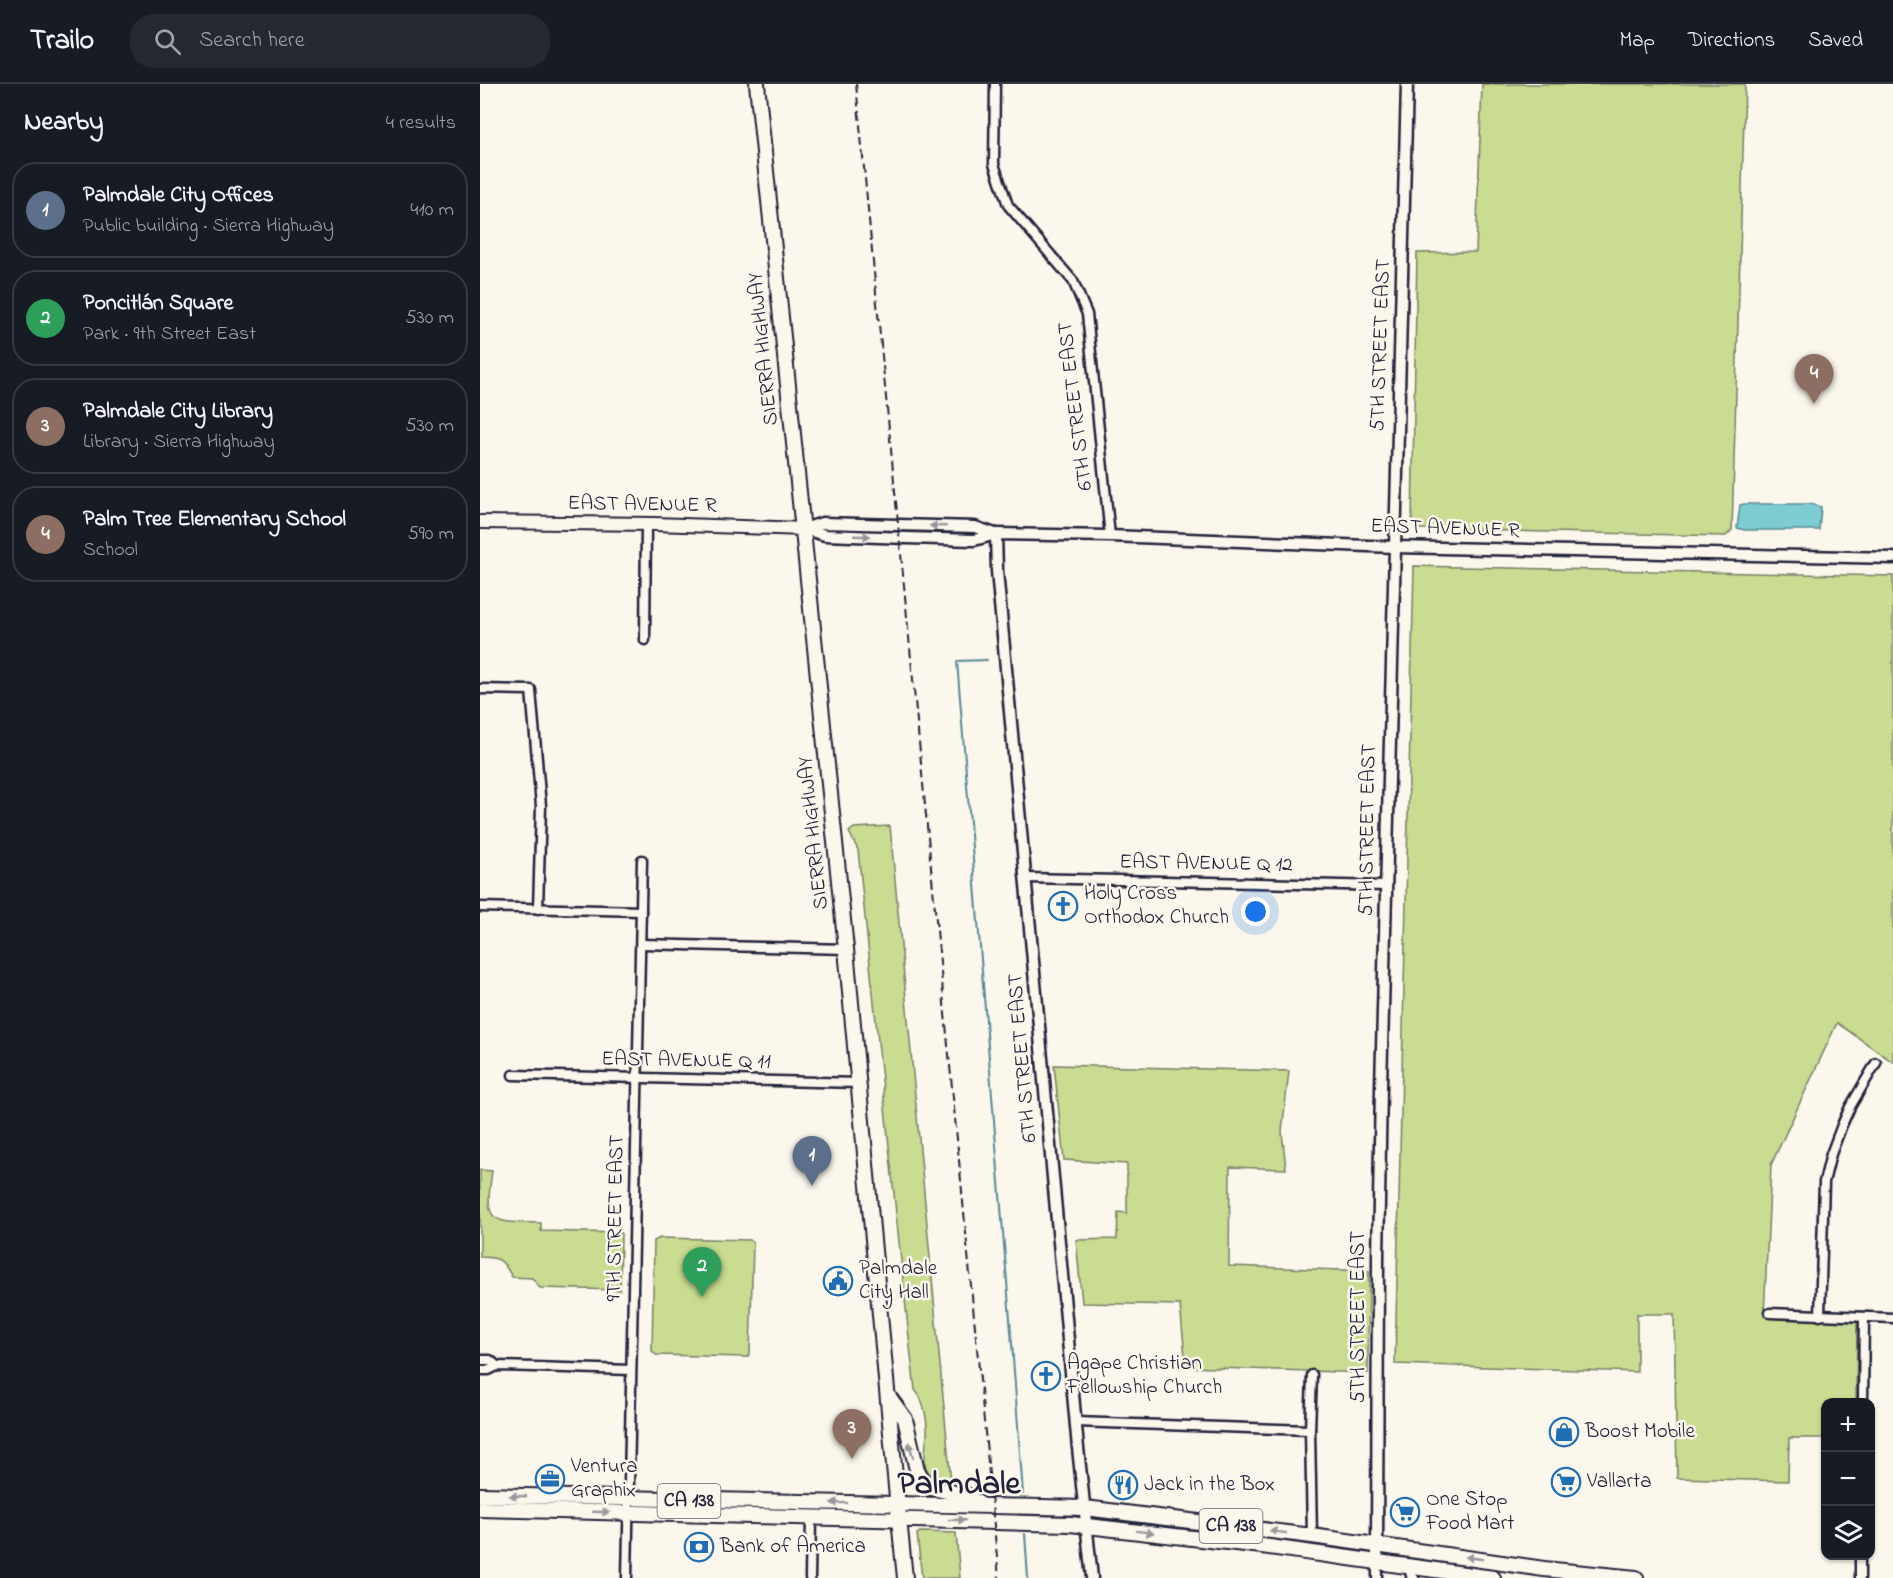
<!DOCTYPE html>
<html lang="en">
<head>
<meta charset="utf-8">
<style>
  :root { --surface:#171b24; --page:#242831; --text:#f1f3f6; --muted:#9ea1a6; --line:#363941; --accent:#1f6fb2 }
  body { margin:0; font-family:"Indie Flower",sans-serif; background:var(--page); color:var(--text) }
  .controls { position:absolute; right:18px; bottom:18px; display:grid; overflow:hidden; border-radius:12px; box-shadow:0 2px 4px #0004 }
  .controls button { width:54px; height:54px; display:grid; place-items:center; padding:0; border:0; border-bottom:2px solid var(--line); background:var(--surface); color:var(--text); font:30px sans-serif }
  .you { position:absolute; left:776px; top:828px; width:21px; height:21px; margin:-15px; border:4px solid #fff; border-radius:50%; background:#1a73e8; box-shadow:0 0 0 9px #1a73e833 }
  .badge { display:grid; place-items:center; width:39px; height:39px; border-radius:50%; background:var(--accent); color:#fff; font-size:20px; font-weight:700 }
  .pin { position:absolute; translate:-50% -50px; filter:drop-shadow(0 2px 3px #0008) }
  .pin::after { content:''; position:absolute; top:32px; width:21px; height:18px; background:inherit; clip-path:polygon(0 0,100% 0,50% 100%) }
  .list { margin:0; padding:0; list-style:none }
  h2 { display:flex; justify-content:space-between; align-items:center; height:78px; margin:0; padding:0 24px; font-size:26px }
  h2 small { font-size:20px; font-weight:400; color:var(--muted) }
  .list li { display:grid; grid-template-columns:39px 1fr auto; gap:18px; align-items:center; box-sizing:border-box; height:96px; margin:0 12px 12px; padding:0 12px; border:2px solid var(--line); border-radius:24px }
  .list b { display:block; font-size:22px; white-space:nowrap }
  .list p { margin:0; font-size:20px; white-space:nowrap; color:var(--muted) }
  .list em { font-size:20px; font-style:normal; color:var(--muted) }
  .icon { flex:none; width:33px; height:33px; fill:none; stroke:currentColor; stroke-width:2; stroke-linecap:round; stroke-linejoin:round }
  .map { position:relative; flex:none; width:1413px; height:1494px; overflow:hidden }
  header { display:flex; align-items:center; gap:36px; box-sizing:border-box; height:84px; padding:0 30px; background:var(--surface); border-bottom:2px solid var(--line) }
  header strong { font-size:28px }
  nav { display:flex; gap:33px; margin-inline-start:auto; font-size:21px }
  .search { width:420px; height:54px; background:var(--page); display:flex; align-items:center; gap:15px; box-sizing:border-box; padding:0 21px; border-radius:24px; color:var(--muted); font-size:22px }
  main { display:flex }
  aside { flex:1; background:var(--surface) }
  .map>svg:first-child { display:block }
  .green { fill:#c9dc91; stroke:#767f66; stroke-width:1.5 }
  .water { fill:#7bccd2; stroke:#578896; stroke-width:1.5 }
  .lines { fill:none; stroke-linecap:round; stroke-linejoin:round }
  .stream { stroke:#578896; stroke-width:2 }
  .minor-casing { stroke:#22223b; stroke-width:13 }
  .tertiary-casing { stroke:#22223b; stroke-width:15 }
  .secondary-casing { stroke:#22223b; stroke-width:16 }
  .primary-casing { stroke:#22223b; stroke-width:18 }
  .trunk-casing { stroke:#22223b; stroke-width:18 }
  .minor { stroke:#fbf7ec; stroke-width:8 }
  .tertiary { stroke:#fbf7ec; stroke-width:10 }
  .secondary { stroke:#fbf7ec; stroke-width:12 }
  .primary { stroke:#fbf7ec; stroke-width:14 }
  .trunk { stroke:#fbf7ec; stroke-width:14 }
  .rail { stroke:#22223b; stroke-width:2; stroke-dasharray:9 4.5; stroke-linecap:butt }
  .oneway { fill:#99979c }
  .labels { text-anchor:middle; dominant-baseline:central; stroke-width:5; stroke-linejoin:round; paint-order:stroke }
  .shield { fill:#fbf7ec; stroke:#636270; stroke-width:1.5 }
  .shield-label { font-size:20px; font-weight:bold; fill:#22223b }
  .street-label { font-size:21px; fill:#22223b; stroke:#fbf7ec }
  .poi-label { font-size:21px; fill:#22223b; stroke:#fbf7ec; text-anchor:start }
  .town-label { font-size:33px; font-weight:bold; fill:#22223b; stroke:#fbf7ec }
</style>
</head>
<body>
<header>
<strong>Trailo</strong>
<div class="search"><svg class="icon" aria-label="search" viewBox="0 0 24 24"><circle cx="10" cy="10" r="6"/><path d="M15 15l6 6"/></svg>Search here</div>
<nav><a>Map</a><a>Directions</a><a>Saved</a></nav>
</header>
<main>
<aside>
<h2>Nearby<small>4 results</small></h2>
<ul class="list">
<li><span class="badge" style="background:#5c6f8a">1</span><div><b>Palmdale City Offices</b><p>Public building · Sierra Highway</p></div><em>410 m</em></li>
<li><span class="badge" style="background:#2e9e5b">2</span><div><b>Poncitlán Square</b><p>Park · 9th Street East</p></div><em>530 m</em></li>
<li><span class="badge" style="background:#8d6e63">3</span><div><b>Palmdale City Library</b><p>Library · Sierra Highway</p></div><em>530 m</em></li>
<li><span class="badge" style="background:#8d6e63">4</span><div><b>Palm Tree Elementary School</b><p>School</p></div><em>590 m</em></li>
</ul>
</aside>
<div class="map">
<svg width="1413" height="1494" viewBox="0 0 1413 1494">
  <rect width="100%" height="100%" fill="#fbf7ec"/>
  <filter id="ink" filterUnits="userSpaceOnUse"><feTurbulence type="fractalNoise" baseFrequency=".0167" numOctaves="2"/><feDisplacementMap in="SourceGraphic" scale="12" xChannelSelector="R" yChannelSelector="G"/><feConvolveMatrix kernelMatrix="1 2 1 2 8 2 1 2 1" color-interpolation-filters="sRGB"/></filter>
  <g filter="url(#ink)">
    <!-- green -->
    <g class="green">
      <polygon points="1002,0 1265,0 1252,446 1246,452 940,445 932,438 937,169 996,168"/>
      <polygon points="934,482 1413,492 1413,978 1357,939 1291,1081 1284,1232 1377,1238 1376,1318 1346,1318 1345,1354 1309,1354 1308,1397 1197,1394 1194,1230 1157,1230 1157,1288 915,1280"/>
      <path d="M 410,742 L 471,1399 L 458,1398 C 454,1394 448,1389 446,1384 C 443,1373 446,1361 447,1351 C 448,1338 444,1315 435,1306 L 430,1263 L 378,766 L 369,748 L 374,744 Z"/>
      <polygon points="574,981 809,987 802,1047 806,1085 750,1083 749,1182 889,1187 888,1289 706,1283 700,1221 602,1219 596,1156 637,1155 638,1128 647,1129 647,1080 584,1076"/>
      <path d="M 0,1086 L 12,1087 C 4,1141 10,1138 61,1139 L 61,1147 L 141,1149 L 140,1206 L 60,1204 L 52,1194 L 32,1193 C 23,1176 20,1173 0,1173 Z"/>
      <polygon points="180,1154 270,1156 273,1159 270,1270 267,1273 176,1271 172,1267 174,1157"/>
      <polygon points="440,1448 476,1449 480,1494 442,1494 437,1450"/>
    </g>
    <!-- water -->
    <polygon class="water" points="1264,420 1330,420 1341,423 1339,446 1265,446 1257,444 1260,421"/>
    <g class="lines">
      <!-- stream -->
      <g class="stream">
        <polyline points="507,576 477,577 532,1260 543,1410"/>
        <polyline points="545,1450 548,1494"/>
      </g>
      <!-- minor casing -->
      <g class="minor-casing">
        <g id="minor">
          <polyline points="515,0 514,80 528,121 593,197 607,230 630,452"/>
          <polyline points="165,556 166,440"/>
          <polyline points="0,605 51,606 61,722 58,825"/>
          <polyline points="546,794 906,802"/>
          <polyline points="0,823 161,827"/>
          <polyline points="161,860 366,865"/>
          <polyline points="33,991 379,999"/>
          <polyline points="1290,1229 1413,1234"/>
          <polyline points="1340,1232 1344,1098 1351,1070 1362,1041 1370,1023 1396,979"/>
          <polyline points="0,1276 10,1276 17,1282"/>
          <polyline points="0,1286 9,1286 17,1282 151,1286"/>
          <polyline points="1383,1318 1384,1233"/>
          <polyline points="596,1338 830,1346"/>
          <polyline points="832,1452 830,1346 832,1291"/>
          <polyline points="929,1482 931,1492 934,1494"/>
          <polyline points="147,1494 162,776"/>
          <polyline points="330,1494 331,1433"/>
          <polyline points="897,1494 897,1478"/>
          <polyline points="1380,1494 1380,1472"/>
        </g>
      </g>
      <!-- tertiary casing -->
      <g class="tertiary-casing">
        <g id="tertiary">
          <polyline points="324,445 345,451 427,454 494,456 516,450 630,452 915,463 1413,474"/>
          <polyline points="324,445 342,439 495,443 515,450"/>
          <polyline points="516,450 517,487 598,1364 612,1494"/>
          <polyline points="897,1478 898,1174 901,1003 927,0"/>
        </g>
      </g>
      <!-- secondary casing -->
      <g class="secondary-casing">
        <polyline id="secondary" points="0,438 174,440 324,445"/>
      </g>
      <!-- primary casing -->
      <g class="primary-casing">
        <polyline id="primary" points="419,1435 425,1494"/>
      </g>
      <!-- trunk casing -->
      <g class="trunk-casing">
        <g id="trunk">
          <polyline points="277,0 366,865 419,1435"/>
          <polyline points="409,1313 425,1335 437,1386 445,1400 451,1404 486,1411 501,1421"/>
          <polyline points="0,1411 605,1424 832,1452 1064,1485 1156,1494"/>
          <polyline points="0,1425 590,1440 782,1462 1013,1494"/>
        </g>
      </g>
      <!-- minor -->
      <use href="#minor" class="minor"/>
      <!-- tertiary -->
      <use href="#tertiary" class="tertiary"/>
      <!-- secondary -->
      <use href="#secondary" class="secondary"/>
      <!-- primary -->
      <use href="#primary" class="primary"/>
      <!-- trunk -->
      <use href="#trunk" class="trunk"/>
      <!-- rail -->
      <polyline class="rail" points="376,0 519,1494"/>
    </g>
    <!-- one-way arrows -->
    <defs><path id="oneway-solid" d="M-6-.8H1V-3.2L6.5 0L1 3.2V.8H-6Z" transform="scale(1.5)"/></defs>
    <g class="oneway">
      <use href="#oneway-solid" transform="translate(458 442) rotate(-178)"/>
      <use href="#oneway-solid" transform="translate(382 452) rotate(2)"/>
      <use href="#oneway-solid" transform="translate(431 1366) rotate(-105)"/>
      <use href="#oneway-solid" transform="translate(38 1412) rotate(-178)"/>
      <use href="#oneway-solid" transform="translate(359 1419) rotate(-179)"/>
      <use href="#oneway-solid" transform="translate(121 1428) rotate(2)"/>
      <use href="#oneway-solid" transform="translate(477 1436) rotate(1)"/>
      <use href="#oneway-solid" transform="translate(665 1448) rotate(7)"/>
      <use href="#oneway-solid" transform="translate(798 1448) rotate(-173)"/>
      <use href="#oneway-solid" transform="translate(994 1474) rotate(-172)"/>
    </g>
  </g>
  <!-- icons -->
  <defs>
    <g id="church-ring" transform="scale(1.5)"><circle r="9.5" fill="#fbf7ec" stroke="#1f6fb2" stroke-width="1.5"/><path d="M-1.2-6h2.4v3.5h3.3v2.4h-3.3V6h-2.4V-.1h-3.3v-2.4h3.3Z" fill="#1f6fb2"/></g>
    <g id="civic-ring" transform="scale(1.5)"><circle r="9.5" fill="#fbf7ec" stroke="#1f6fb2" stroke-width="1.5"/><path d="M-.6-6.5H3V-4.5H.6V-3L4-1V1h2V6H-6V1h2V-1L-.6-3ZM-1.2 2.5V6h2.4V2.5Z" fill="#1f6fb2"/></g>
    <g id="shop-ring" transform="scale(1.5)"><circle r="9.5" fill="#fbf7ec" stroke="#1f6fb2" stroke-width="1.5"/><path d="M-5-2.5h2.3a2.7 3.5 0 0 1 5.4 0H5L5.5 6h-11ZM-1.5-2.5h3a1.5 2.3 0 0 0-3 0Z" fill="#1f6fb2"/></g>
    <g id="office-ring" transform="scale(1.5)"><circle r="9.5" fill="#fbf7ec" stroke="#1f6fb2" stroke-width="1.5"/><path d="M-6-3h4V-5.5h4V-3h4V5H-6ZM-1-4.5V-3h2v-1.5ZM-6 0V1H6V0Z" fill="#1f6fb2"/></g>
    <g id="supermarket-ring" transform="scale(1.5)"><circle r="9.5" fill="#fbf7ec" stroke="#1f6fb2" stroke-width="1.5"/><path d="M-6-5.5h2.5l.6 2H6L4.5 2H-2.5L-4.4-4H-6ZM-1.5 3.2a1.3 1.3 0 1 0 .1 0ZM3 3.2a1.3 1.3 0 1 0 .1 0Z" fill="#1f6fb2"/></g>
    <g id="restaurant-ring" transform="scale(1.5)"><circle r="9.5" fill="#fbf7ec" stroke="#1f6fb2" stroke-width="1.5"/><path d="M-5-6h1v4h1v-4h1v4h1v-4h1v5L-1.5 .5V6h-2V.5L-5-1ZM5-6V6H3V1.5H1.5Q1.5-4 5-6Z" fill="#1f6fb2"/></g>
    <g id="bank-ring" transform="scale(1.5)"><circle r="9.5" fill="#fbf7ec" stroke="#1f6fb2" stroke-width="1.5"/><path d="M-6-4H6V4H-6ZM0-2.3a2.3 2.3 0 1 0 0 4.6a2.3 2.3 0 1 0 0-4.6Z" fill="#1f6fb2"/></g>
  </defs>
  <g fill-rule="evenodd">
    <use href="#church-ring" x="583" y="822"/>
    <use href="#civic-ring" x="358" y="1197"/>
    <use href="#church-ring" x="566" y="1292"/>
    <use href="#shop-ring" x="1084" y="1348"/>
    <use href="#office-ring" x="70" y="1395"/>
    <use href="#supermarket-ring" x="1086" y="1398"/>
    <use href="#restaurant-ring" x="643" y="1401"/>
    <use href="#supermarket-ring" x="925" y="1428"/>
    <use href="#bank-ring" x="219" y="1463"/>
  </g>
  <g class="labels">
    <!-- shield labels -->
    <g class="shield">
      <rect x="177.5" y="1400" width="63" height="34" rx="4.5"/>
      <rect x="719.5" y="1425" width="63" height="34" rx="4.5"/>
    </g>
    <g class="shield-label">
      <text x="209" y="1417">CA 138</text>
      <text x="751" y="1442">CA 138</text>
    </g>
    <!-- street labels -->
    <g class="street-label">
      <text transform="translate(901 261) rotate(-88)">5TH STREET EAST</text>
      <text transform="translate(284 265) rotate(-96)">SIERRA HIGHWAY</text>
      <text transform="translate(596 322) rotate(-97)">6TH STREET EAST</text>
      <text transform="translate(162 421) rotate(1)">EAST AVENUE R</text>
      <text transform="translate(965 445) rotate(2)">EAST AVENUE R</text>
      <text transform="translate(888 746) rotate(-89)">5TH STREET EAST</text>
      <text transform="translate(334 749) rotate(-96)">SIERRA HIGHWAY</text>
      <text transform="translate(726 780) rotate(1)">EAST AVENUE Q 12</text>
      <text transform="translate(543 974) rotate(-95)">6TH STREET EAST</text>
      <text transform="translate(206 977) rotate(1)">EAST AVENUE Q 11</text>
      <text transform="translate(136 1134) rotate(-89)">9TH STREET EAST</text>
      <text transform="translate(879 1233) rotate(-90)">5TH STREET EAST</text>
    </g>
    <!-- poi labels -->
    <g class="poi-label">
      <text x="604" y="810">Holy Cross<tspan x="604" dy="24">Orthodox Church</tspan></text>
      <text x="379" y="1185">Palmdale<tspan x="379" dy="24">City Hall</tspan></text>
      <text x="587" y="1280">Agape Christian<tspan x="587" dy="24">Fellowship Church</tspan></text>
      <text x="1105" y="1348">Boost Mobile</text>
      <text x="91" y="1383">Ventura<tspan x="91" dy="24">Graphix</tspan></text>
      <text x="1107" y="1398">Vallarta</text>
      <text x="664" y="1401">Jack in the Box</text>
      <text x="946" y="1416">One Stop<tspan x="946" dy="24">Food Mart</tspan></text>
      <text x="240" y="1463">Bank of America</text>
    </g>
    <!-- town labels -->
    <g class="town-label">
      <text x="479" y="1401">Palmdale</text>
    </g>
  </g>
</svg>
<div class="controls">
<button>+</button>
<button>−</button>
<button><svg class="icon" aria-label="layers" viewBox="0 0 24 24"><path d="M12 4l9 5-9 5-9-5zM3 14l9 5 9-5"/></svg></button>
</div>
<div class="you"></div>
<div class="pin badge" style="left:332px;top:1102px;background:#5c6f8a">1</div>
<div class="pin badge" style="left:222px;top:1213px;background:#2e9e5b">2</div>
<div class="pin badge" style="left:372px;top:1375px;background:#8d6e63">3</div>
<div class="pin badge" style="left:1334px;top:320px;background:#8d6e63">4</div>
</div>
</main>
</body>
</html>
